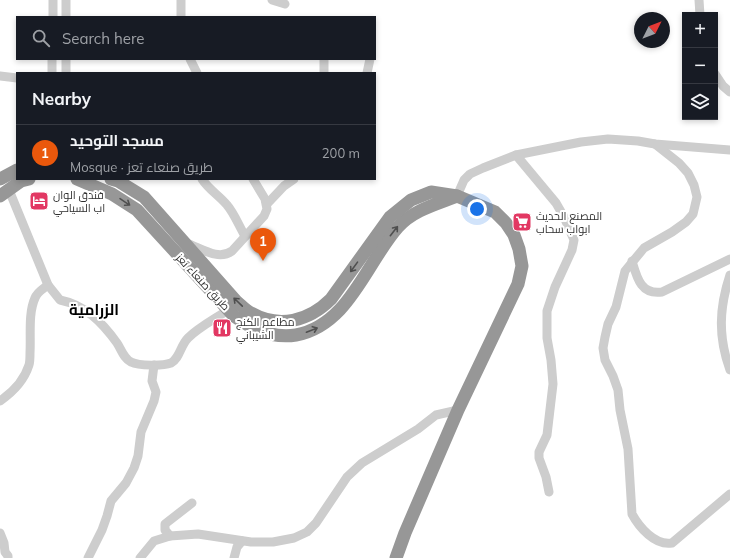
<!DOCTYPE html>
<html lang="en">
<head>
<meta charset="utf-8">
<style>
  :root { --surface:#171b24; --page:#20242c; --text:#f1f3f6; --muted:#9ea1a6; --line:#363941; --accent:#ea580c }
  body { margin:0; font-family:Mulish,Cairo,sans-serif; background:var(--page); color:var(--text) }
  .controls { position:absolute; right:12px; top:12px; display:grid; overflow:hidden; border-radius:0px; box-shadow:0 2px 6px #0003 }
  .controls button { width:36px; height:36px; display:grid; place-items:center; padding:0; border:0; border-bottom:1px solid var(--line); background:var(--surface); color:var(--text); font:20px sans-serif }
  .compass { position:absolute; left:634px; top:12px; width:36px; height:36px; border-radius:50%; background:var(--surface); box-shadow:0 2px 6px #0003; rotate:48deg }
  .you { position:absolute; left:477px; top:209px; width:14px; height:14px; margin:-10px; border:3px solid #fff; border-radius:50%; background:#1a73e8; box-shadow:0 0 0 6px #1a73e833 }
  .badge { display:grid; place-items:center; width:26px; height:26px; border-radius:50%; background:var(--accent); color:#fff; font-size:13px; font-weight:700 }
  .pin { position:absolute; translate:-50% -33px; filter:drop-shadow(0 1px 2px #0008) }
  .pin::after { content:''; position:absolute; top:21px; width:14px; height:12px; background:inherit; clip-path:polygon(0 0,100% 0,50% 100%) }
  .list { margin:0; padding:0; list-style:none }
  h2 { display:flex; justify-content:space-between; align-items:center; height:52px; margin:0; padding:0 16px; font-size:17px }
  h2 small { font-size:13px; font-weight:400; color:var(--muted) }
  .list li { display:grid; grid-template-columns:26px 1fr auto; gap:12px; align-items:center; box-sizing:border-box; height:56px; padding:0 16px; border-top:1px solid var(--line) }
  .list b { display:block; font-size:15px; white-space:nowrap }
  .list p { margin:0; font-size:13px; white-space:nowrap; color:var(--muted) }
  .list em { font-size:13px; font-style:normal; color:var(--muted) }
  .icon { flex:none; width:22px; height:22px; fill:none; stroke:currentColor; stroke-width:2; stroke-linecap:round; stroke-linejoin:round }
  .map { position:relative; flex:none; width:730px; height:558px; overflow:hidden }
  .search { position:absolute; background:var(--surface); box-shadow:0 2px 6px #0003; left:16px; top:16px; width:360px; height:44px; display:flex; align-items:center; gap:10px; box-sizing:border-box; padding:0 14px; border-radius:0px; color:var(--muted); font-size:15px }
  .panel { position:absolute; background:var(--surface); box-shadow:0 2px 6px #0003; left:16px; top:72px; width:360px; height:108px; border-radius:0px }
  .map>svg:first-child { display:block }
  .lines { fill:none; stroke-linecap:round; stroke-linejoin:round }
  .minor { stroke:#cdcdcd; stroke-width:9 }
  .highway { stroke:#979797; stroke-width:13 }
  .oneway { stroke:#4f4f4f }
  .labels { text-anchor:middle; dominant-baseline:central; stroke-width:4; stroke-linejoin:round; paint-order:stroke }
  .poi-label { font-size:11px; fill:#303030; stroke:#fff; text-anchor:start }
  .street-label { font-size:11px; fill:#303030; stroke:#fff }
  .district-label { font-size:15px; font-weight:bold; fill:#000; stroke:#fff }
</style>
</head>
<body>
<div class="map">
<svg width="730" height="558" viewBox="0 0 730 558">
  <rect width="100%" height="100%" fill="#fff"/>
  <g class="lines">
    <!-- minor -->
    <g class="minor">
      <polyline points="181,0 181,17"/>
      <polyline points="272,0 285,4"/>
      <polyline points="699,0 700,15"/>
      <polyline points="53,17 53,0"/>
      <polyline points="66,17 66,0"/>
      <polyline points="190,59 197,73"/>
      <polyline points="52,73 52,59"/>
      <polyline points="66,73 66,59"/>
      <polyline points="324,73 324,59"/>
      <polyline points="367,73 370,59"/>
      <polyline points="715,74 723,86 730,92"/>
      <polyline points="0,76 17,78"/>
      <path d="M 655,144 L 679,163 L 688,173 L 694,185 L 697,197 L 693,214 L 686,222 L 672,232 L 644,248 L 625,271 L 616,307 L 608,324 L 605,337 L 603,348 L 605,360 L 613,376 L 618,390 L 620,410 L 628,449 L 632,514 C 639,527 655,546 672,543 L 730,494"/>
      <polyline points="516,155 556,203 564,217 574,240 572,250 555,287 547,311 547,338 551,360 553,384 547,435 539,452 539,458 546,477 549,492"/>
      <path d="M 202,179 C 209,190 219,195 227,205 C 234,213 239,226 245,236"/>
      <path d="M 9,190 L 48,285 L 60,300 C 85,305 102,322 117,343 C 121,349 124,359 131,362 C 139,366 163,366 171,363 C 180,358 180,346 188,338 C 199,327 215,319 228,310"/>
      <polyline points="457,196 464,180 470,174 483,168 516,155 581,142 608,139 638,141 655,144 730,150"/>
      <polyline points="267,204 284,186 294,179"/>
      <path d="M 186,243 C 201,248 218,261 232,251 L 264,216 L 267,209 L 265,199 L 253,179"/>
      <path d="M 632,261 C 637,278 641,295 662,292 L 730,259"/>
      <path d="M 730,275 C 719,308 718,337 730,370"/>
      <path d="M 0,401 C 13,392 24,381 29,365 C 30,362 30,357 30,353 C 31,336 28,313 35,298 C 37,292 43,289 48,285"/>
      <polyline points="0,533 4,543 5,552 8,556 8,558"/>
      <polyline points="170,536 165,530 165,524 192,503"/>
      <polyline points="88,558 102,530 107,516 111,501 126,483 134,468 138,456 141,432 154,401 156,392 152,381 154,365"/>
      <polyline points="140,558 154,541 170,536 198,534 251,542 273,542 294,538 307,532 316,523 347,477 362,463 418,429 436,415 458,410"/>
      <polyline points="234,558 237,547 242,541"/>
    </g>
    <!-- highway -->
    <g class="highway">
      <polyline points="0,179 17,170"/>
      <path d="M 77,179 L 112,194 L 137,210 L 234,316 C 252,329 273,339 296,335 C 349,325 366,263 398,227 C 413,210 437,204 457,196"/>
      <path d="M 111,179 L 118,181 L 144,197 L 236,301 C 241,305 245,310 251,313 C 279,329 309,321 331,299 L 390,217 L 411,200 L 431,192 L 457,196 L 495,212 L 506,223 L 514,235 L 519,249 L 522,266 L 518,284 L 458,410 L 405,533 L 396,558"/>
      <polyline points="0,196 21,181 29,179"/>
    </g>
  </g>
  <!-- one-way arrows -->
  <defs><path id="oneway-shaft" d="M-6 0H5M1.5-3L5.5 0L1.5 3" fill="none" stroke-width="1.6" stroke-linecap="round" stroke-linejoin="round"/></defs>
  <g class="oneway">
    <use href="#oneway-shaft" transform="translate(125 202) rotate(34)"/>
    <use href="#oneway-shaft" transform="translate(394 231) rotate(-52)"/>
    <use href="#oneway-shaft" transform="translate(354 267) rotate(126)"/>
    <use href="#oneway-shaft" transform="translate(238 302) rotate(-136)"/>
    <use href="#oneway-shaft" transform="translate(312 330) rotate(-21)"/>
  </g>
  <!-- icons -->
  <defs>
    <g id="hotel-square" transform="scale(1)"><rect x="-9" y="-9" width="18" height="18" rx="4" fill="#e23863" stroke="#fff"/><path d="M-6-4.5h1.5V1H6V5H4.5V3h-9V5H-6ZM-4 0a1.8 1.8 0 1 1 3.6 0ZM.5 0V-2.5h3Q6-2.5 6 0Z" fill="#fff"/></g>
    <g id="supermarket-square" transform="scale(1)"><rect x="-9" y="-9" width="18" height="18" rx="4" fill="#e23863" stroke="#fff"/><path d="M-6-5.5h2.5l.6 2H6L4.5 2H-2.5L-4.4-4H-6ZM-1.5 3.2a1.3 1.3 0 1 0 .1 0ZM3 3.2a1.3 1.3 0 1 0 .1 0Z" fill="#fff"/></g>
    <g id="restaurant-square" transform="scale(1)"><rect x="-9" y="-9" width="18" height="18" rx="4" fill="#e23863" stroke="#fff"/><path d="M-5-6h1v4h1v-4h1v4h1v-4h1v5L-1.5 .5V6h-2V.5L-5-1ZM5-6V6H3V1.5H1.5Q1.5-4 5-6Z" fill="#fff"/></g>
  </defs>
  <g fill-rule="evenodd">
    <use href="#hotel-square" x="39" y="201"/>
    <use href="#supermarket-square" x="522" y="222"/>
    <use href="#restaurant-square" x="222" y="328"/>
  </g>
  <g class="labels">
    <!-- poi labels -->
    <g class="poi-label">
      <text x="53" y="195">فندق الوان<tspan x="53" dy="13">اب السياحي</tspan></text>
      <text x="536" y="216">المصنع الحديث<tspan x="536" dy="13">ابواب سحاب</tspan></text>
      <text x="236" y="322">مطاعم الكنج<tspan x="236" dy="13">الشيباني</tspan></text>
    </g>
    <!-- street labels -->
    <g class="street-label">
      <text transform="translate(203 282) rotate(47)">طريق صنعاء تعز</text>
    </g>
    <!-- district labels -->
    <g class="district-label">
      <text x="94" y="309">الزرامية</text>
    </g>
  </g>
</svg>
<div class="controls">
<button>+</button>
<button>−</button>
<button><svg class="icon" aria-label="layers" viewBox="0 0 24 24"><path d="M12 4l9 5-9 5-9-5zM3 14l9 5 9-5"/></svg></button>
</div>
<svg class="compass" viewBox="-18 -18 36 36"><path d="M0-13l5 13h-10z" fill="#e53935"/><path d="M0 13l5-13h-10z" fill="#9ea1a6"/></svg>
<div class="you"></div>
<div class="pin badge" style="left:263px;top:261px">1</div>
<div class="search"><svg class="icon" aria-label="search" viewBox="0 0 24 24"><circle cx="10" cy="10" r="6"/><path d="M15 15l6 6"/></svg>Search here</div>
<section class="panel">
<h2>Nearby<small></small></h2>
<ul class="list">
<li><span class="badge">1</span><div><b>مسجد التوحيد</b><p>Mosque · طريق صنعاء تعز</p></div><em>200 m</em></li>
</ul>
</section>
</div>
</body>
</html>
